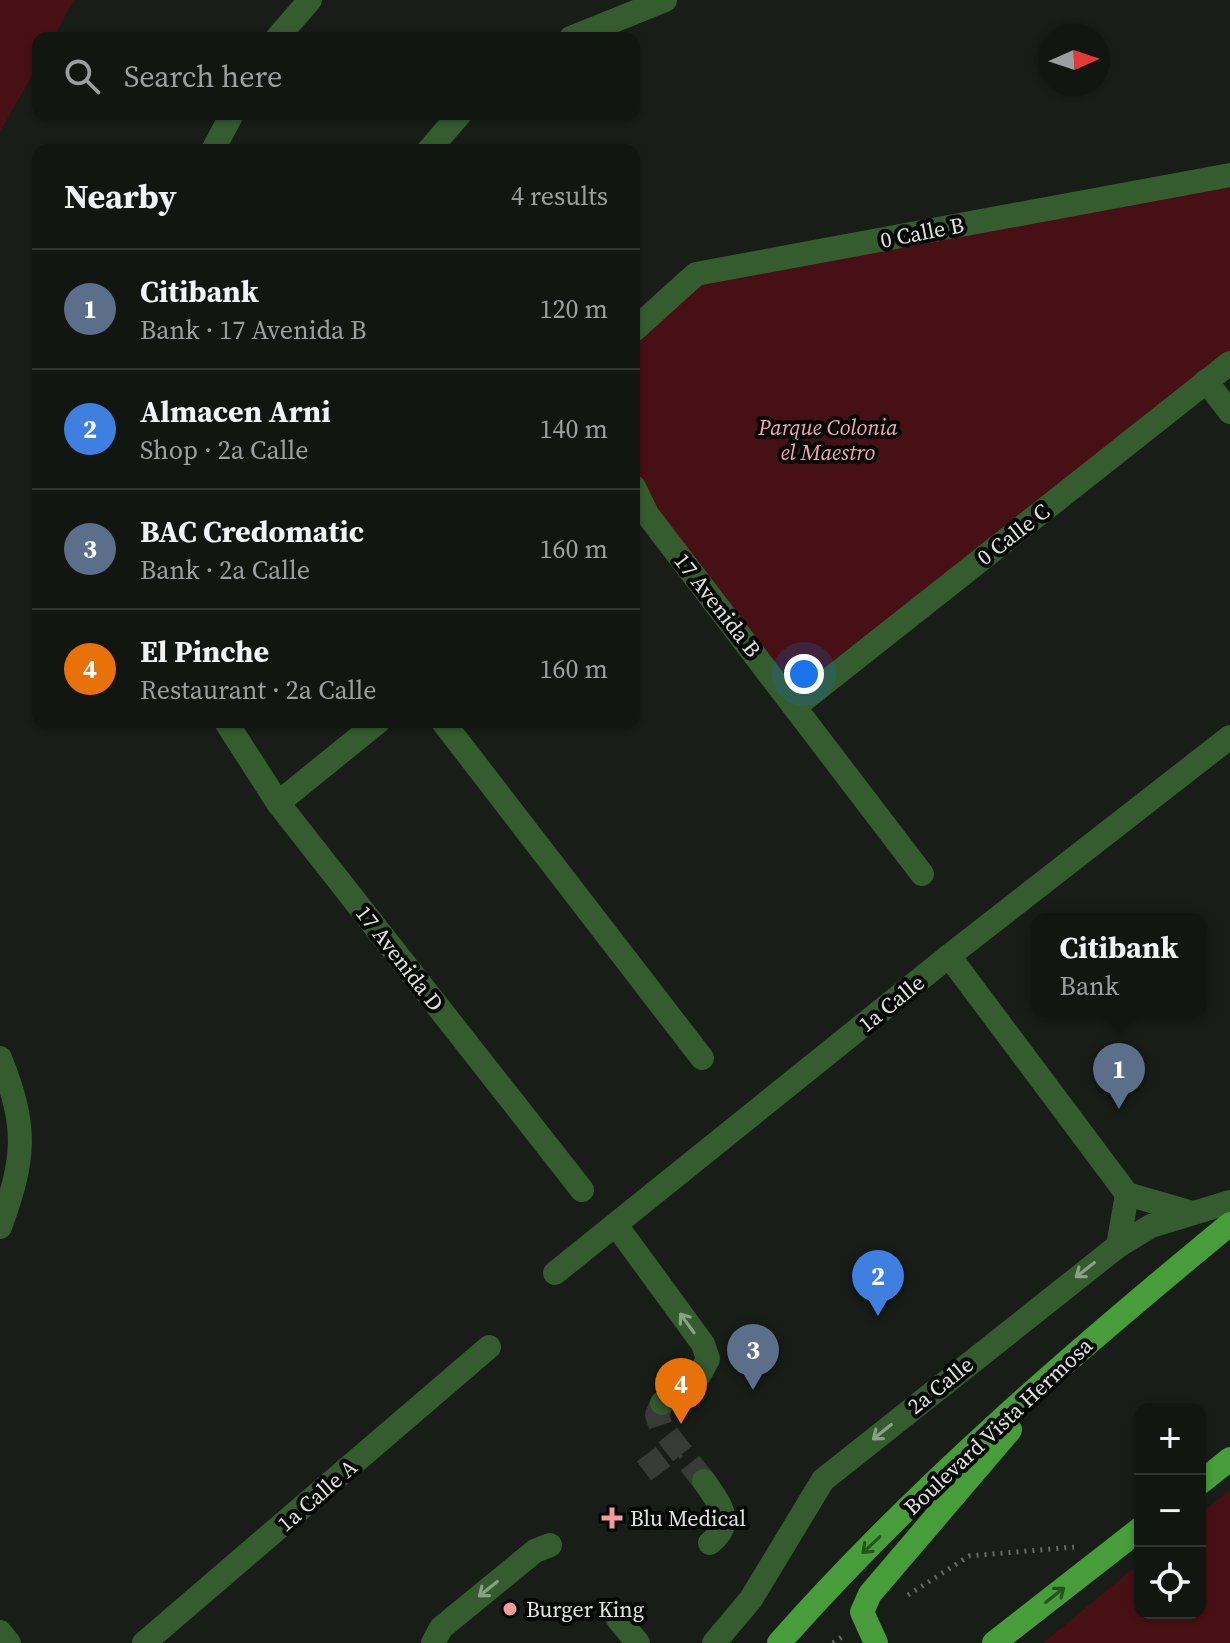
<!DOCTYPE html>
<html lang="en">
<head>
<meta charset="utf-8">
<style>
  :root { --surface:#121611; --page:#1f231f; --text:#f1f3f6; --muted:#9c9f9f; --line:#313531; --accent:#0b8043 }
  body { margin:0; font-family:"Source Serif 4",serif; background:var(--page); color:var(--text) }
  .controls { position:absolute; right:24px; bottom:24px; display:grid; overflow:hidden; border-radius:16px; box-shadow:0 2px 6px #0004 }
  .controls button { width:72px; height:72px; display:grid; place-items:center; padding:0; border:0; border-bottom:2px solid var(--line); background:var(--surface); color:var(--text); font:40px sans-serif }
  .compass { position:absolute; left:1038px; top:24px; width:72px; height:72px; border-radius:50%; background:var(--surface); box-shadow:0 2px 6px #0004; rotate:87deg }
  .you { position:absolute; left:804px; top:674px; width:28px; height:28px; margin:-20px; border:6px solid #fff; border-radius:50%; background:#1a73e8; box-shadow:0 0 0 12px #1a73e833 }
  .badge { display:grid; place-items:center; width:52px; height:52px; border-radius:50%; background:var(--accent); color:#fff; font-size:26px; font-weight:700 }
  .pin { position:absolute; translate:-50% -66px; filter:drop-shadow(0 2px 4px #0008) }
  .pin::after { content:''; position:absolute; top:42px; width:28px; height:24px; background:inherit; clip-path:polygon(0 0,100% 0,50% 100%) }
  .popup { position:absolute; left:1031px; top:913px; width:176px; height:104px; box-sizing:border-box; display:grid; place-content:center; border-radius:16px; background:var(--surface); filter:drop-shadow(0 2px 6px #0005); font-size:26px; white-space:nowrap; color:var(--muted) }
  .popup b { font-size:30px; color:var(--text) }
  .popup::after { content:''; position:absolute; left:50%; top:100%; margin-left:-16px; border:16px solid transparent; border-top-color:var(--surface) }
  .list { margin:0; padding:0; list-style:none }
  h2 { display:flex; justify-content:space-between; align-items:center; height:104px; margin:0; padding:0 32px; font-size:34px }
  h2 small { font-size:26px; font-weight:400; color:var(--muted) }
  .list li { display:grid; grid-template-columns:52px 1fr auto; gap:24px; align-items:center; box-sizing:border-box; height:120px; padding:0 32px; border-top:2px solid var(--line) }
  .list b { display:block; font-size:30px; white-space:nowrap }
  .list p { margin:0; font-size:26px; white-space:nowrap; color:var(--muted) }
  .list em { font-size:26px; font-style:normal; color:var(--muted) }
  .icon { flex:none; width:44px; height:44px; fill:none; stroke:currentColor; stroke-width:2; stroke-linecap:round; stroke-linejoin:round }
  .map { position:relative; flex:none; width:1230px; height:1643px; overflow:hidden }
  .search { position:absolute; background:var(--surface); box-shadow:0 2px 6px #0004; left:32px; top:32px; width:608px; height:88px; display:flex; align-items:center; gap:20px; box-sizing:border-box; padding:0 28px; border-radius:16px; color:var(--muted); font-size:30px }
  .panel { position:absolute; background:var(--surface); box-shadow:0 2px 6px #0004; left:32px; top:144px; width:608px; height:584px; border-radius:16px }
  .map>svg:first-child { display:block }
  .green { fill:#471014 }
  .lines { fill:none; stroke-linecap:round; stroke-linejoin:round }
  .minor-tunnel { stroke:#363b35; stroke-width:24; stroke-dasharray:24 12; stroke-linecap:butt }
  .path { stroke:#656a64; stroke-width:5; stroke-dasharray:2 6; stroke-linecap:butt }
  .minor { stroke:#345c2e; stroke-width:24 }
  .major { stroke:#469d39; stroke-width:24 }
  .oneway { stroke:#8aa086 }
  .oneway2 { stroke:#26521f }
  .poi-dot { fill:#f59b9a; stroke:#050705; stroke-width:3 }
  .labels { text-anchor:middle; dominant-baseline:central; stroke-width:8; stroke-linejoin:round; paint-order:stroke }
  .street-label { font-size:22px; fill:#dfe3df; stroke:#050705 }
  .park-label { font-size:22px; font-style:italic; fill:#f7a7a6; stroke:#050705 }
  .poi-label { font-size:22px; fill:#dfe3df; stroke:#050705; text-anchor:start }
</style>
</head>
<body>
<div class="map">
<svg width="1230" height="1643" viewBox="0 0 1230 1643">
  <rect width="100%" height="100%" fill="#181d17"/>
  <!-- green -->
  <g class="green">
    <polygon points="0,0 74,0 53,38 38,38 38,65 0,132"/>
    <polygon points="1230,183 1230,352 798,699 652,511 634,474 634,336 698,277"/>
    <polygon points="1230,1490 1230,1643 1043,1643 1140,1563 1140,1613 1200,1613 1200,1514"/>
  </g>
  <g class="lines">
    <!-- minor-tunnel -->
    <g class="minor-tunnel">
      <polyline points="662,1403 657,1415 661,1427 704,1481"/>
      <polyline points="644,1471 676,1447"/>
    </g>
    <!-- path -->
    <g class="path">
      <polyline points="908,1595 969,1556 1074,1547"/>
      <polyline points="833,1643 845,1635"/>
    </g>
    <!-- minor -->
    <g class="minor">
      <polyline points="277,38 310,0"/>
      <polyline points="571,38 665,0"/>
      <polyline points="213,150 232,114"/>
      <polyline points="429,150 460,114"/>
      <polyline points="634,330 696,274 1230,175"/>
      <polyline points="1206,381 1230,412"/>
      <polyline points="634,487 647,514 922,874"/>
      <polyline points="797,705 1230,363"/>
      <polyline points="226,722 278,803 582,1190"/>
      <polyline points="443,722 702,1058"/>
      <polyline points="278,803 378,722"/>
      <polyline points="949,956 1127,1194 1189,1212"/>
      <path d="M 0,1058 C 28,1128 25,1158 0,1227"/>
      <polyline points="616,1225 703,1344 708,1359 700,1374 662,1403"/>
      <polyline points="1118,1246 1127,1194"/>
      <polyline points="555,1273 949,956 1230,737"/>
      <path d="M 704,1481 C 719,1503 736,1522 710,1543"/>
      <polyline points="618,1619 638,1643"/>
      <polyline points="0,1632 9,1643"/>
      <polyline points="144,1643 489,1347"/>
      <polyline points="433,1643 441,1628 535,1551 550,1545"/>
      <polyline points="714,1643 751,1599 823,1480 1118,1246 1151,1226 1230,1202"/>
    </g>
    <!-- major -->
    <g class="major">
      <polyline points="1200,1483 1230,1459"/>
      <path d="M 779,1643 C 915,1489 1072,1354 1230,1224"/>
      <polyline points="876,1643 862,1612 870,1594 1010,1430"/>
      <polyline points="994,1643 1140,1529"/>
    </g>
  </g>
  <!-- one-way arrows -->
  <defs><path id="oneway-shaft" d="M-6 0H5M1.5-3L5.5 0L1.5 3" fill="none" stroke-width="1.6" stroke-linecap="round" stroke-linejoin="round" transform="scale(2)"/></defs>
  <g class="oneway">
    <use href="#oneway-shaft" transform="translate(1085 1270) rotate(142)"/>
    <use href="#oneway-shaft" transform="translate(687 1323) rotate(-126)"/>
    <use href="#oneway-shaft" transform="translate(882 1432) rotate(141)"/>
    <use href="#oneway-shaft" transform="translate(488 1589) rotate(141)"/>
  </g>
  <g class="oneway2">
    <use href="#oneway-shaft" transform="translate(871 1545) rotate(137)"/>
    <use href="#oneway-shaft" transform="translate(1055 1595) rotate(-38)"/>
  </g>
  <!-- markers -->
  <g class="poi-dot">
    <path d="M608 1506h8v8h8v8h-8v8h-8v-8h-8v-8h8z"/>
    <circle cx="510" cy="1609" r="8"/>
  </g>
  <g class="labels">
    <!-- street labels -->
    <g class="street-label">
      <text transform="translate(922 232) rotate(-11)">0 Calle B</text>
      <text transform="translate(1013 534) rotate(-38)">0 Calle C</text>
      <text transform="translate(718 605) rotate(52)">17 Avenida B</text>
      <text transform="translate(400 958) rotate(52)">17 Avenida D</text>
      <text transform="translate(891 1003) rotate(-39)">1a Calle</text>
      <text transform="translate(940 1385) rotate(-39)">2a Calle</text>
      <text transform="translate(998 1426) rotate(-43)">Boulevard Vista Hermosa</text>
      <text transform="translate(317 1495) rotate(-41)">1a Calle A</text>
    </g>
    <!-- park labels -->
    <g class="park-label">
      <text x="828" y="427">Parque Colonia<tspan x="828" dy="25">el Maestro</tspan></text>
    </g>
    <!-- poi labels -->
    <g class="poi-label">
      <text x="630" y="1518">Blu Medical</text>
      <text x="526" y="1609">Burger King</text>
    </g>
  </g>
</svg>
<div class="controls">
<button>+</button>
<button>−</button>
<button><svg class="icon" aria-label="locate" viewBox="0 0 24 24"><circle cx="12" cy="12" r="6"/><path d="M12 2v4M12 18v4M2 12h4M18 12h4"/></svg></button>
</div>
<svg class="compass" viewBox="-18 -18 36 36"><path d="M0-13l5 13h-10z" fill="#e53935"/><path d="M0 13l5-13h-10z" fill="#9c9f9f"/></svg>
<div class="you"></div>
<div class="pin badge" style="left:1119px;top:1109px;background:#5c6f8a">1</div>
<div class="popup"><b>Citibank</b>Bank</div>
<div class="pin badge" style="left:878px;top:1316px;background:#3f7fe0">2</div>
<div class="pin badge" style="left:753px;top:1390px;background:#5c6f8a">3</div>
<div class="pin badge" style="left:681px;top:1424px;background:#e8710a">4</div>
<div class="search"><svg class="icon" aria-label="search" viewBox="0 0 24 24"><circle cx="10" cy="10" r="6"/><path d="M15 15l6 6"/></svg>Search here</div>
<section class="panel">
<h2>Nearby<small>4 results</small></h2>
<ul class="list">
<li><span class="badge" style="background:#5c6f8a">1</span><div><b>Citibank</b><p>Bank · 17 Avenida B</p></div><em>120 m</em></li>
<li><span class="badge" style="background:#3f7fe0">2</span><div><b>Almacen Arni</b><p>Shop · 2a Calle</p></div><em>140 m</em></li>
<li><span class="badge" style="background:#5c6f8a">3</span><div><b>BAC Credomatic</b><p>Bank · 2a Calle</p></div><em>160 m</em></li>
<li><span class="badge" style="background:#e8710a">4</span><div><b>El Pinche</b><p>Restaurant · 2a Calle</p></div><em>160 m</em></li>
</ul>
</section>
</div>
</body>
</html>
